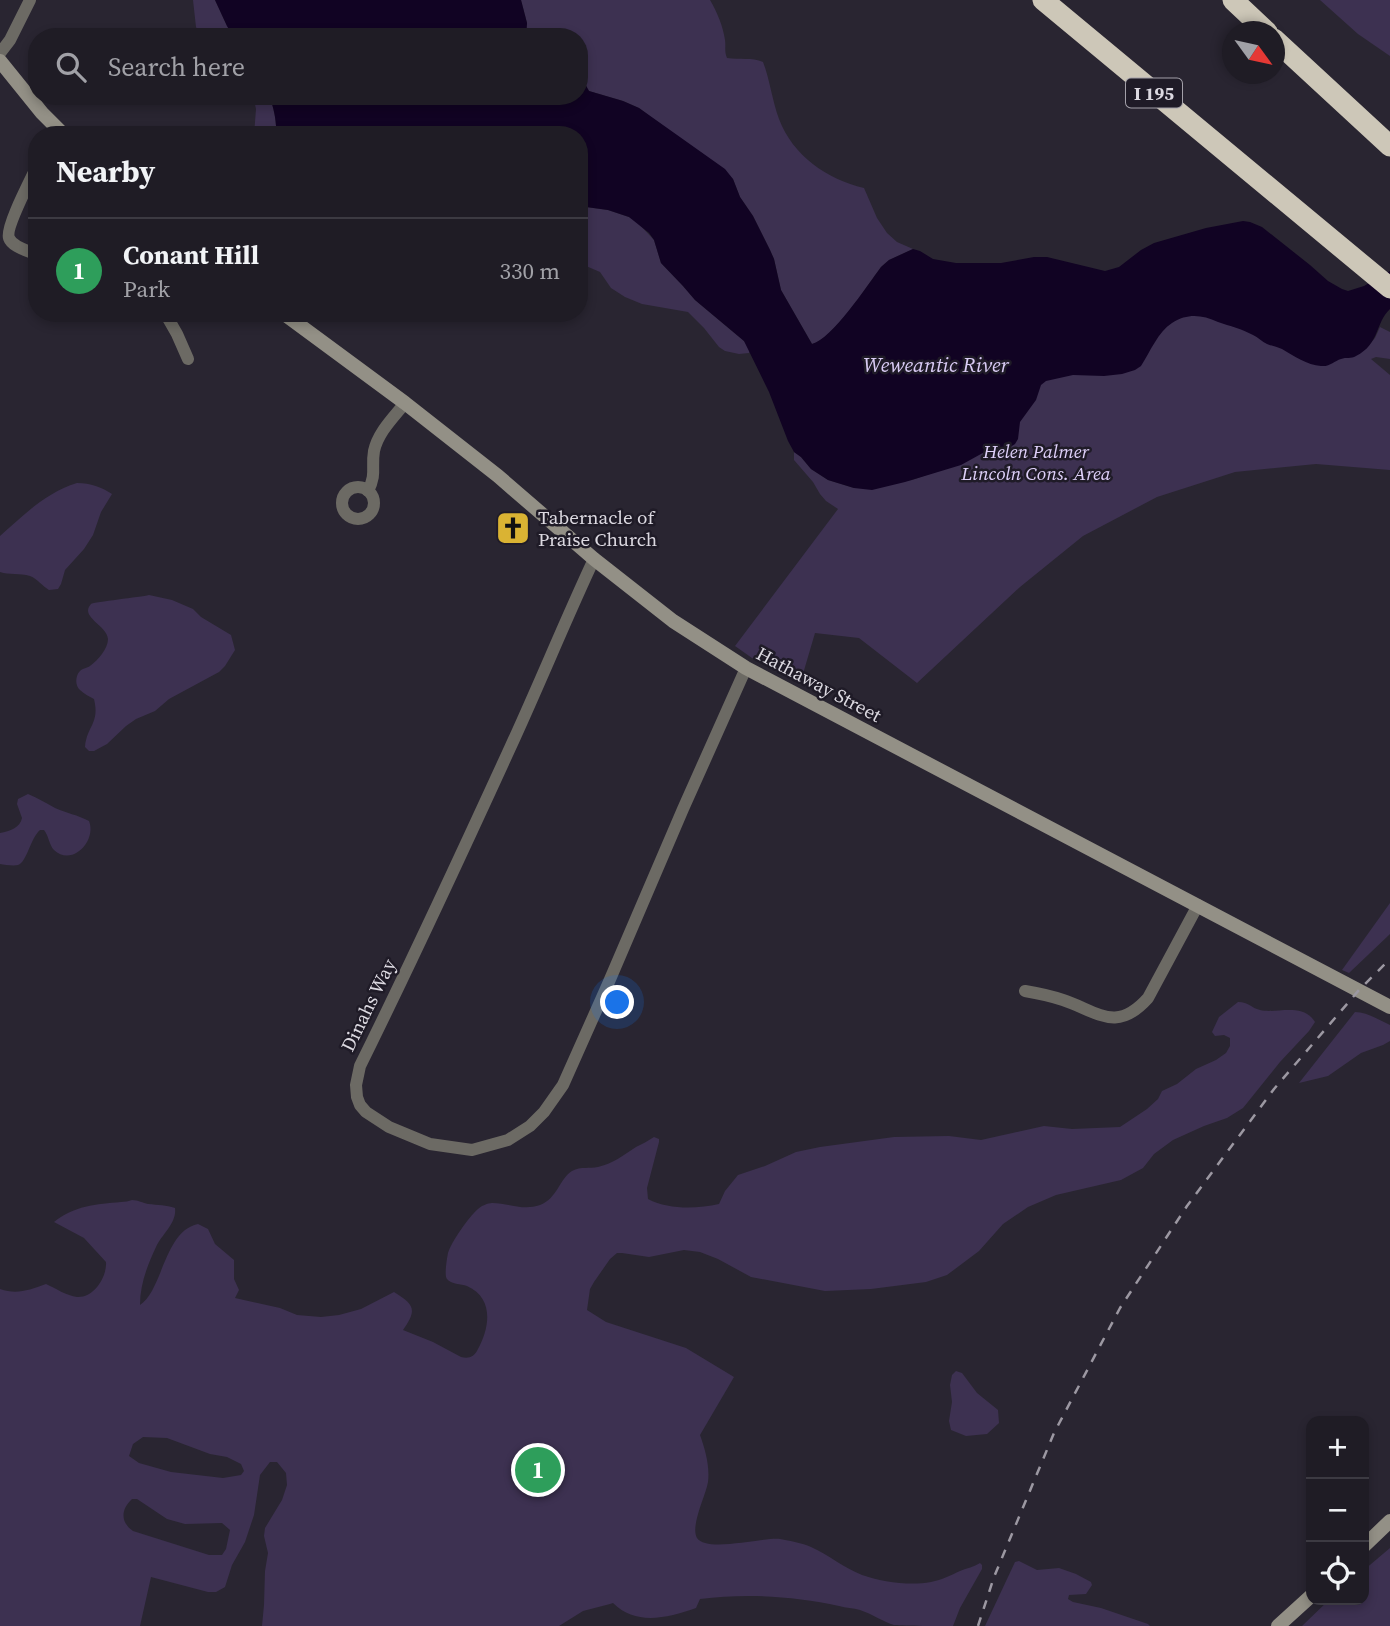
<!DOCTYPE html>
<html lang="en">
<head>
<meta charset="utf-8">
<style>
  :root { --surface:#1f1c25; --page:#27252d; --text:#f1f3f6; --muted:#a1a1a7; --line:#3c3a42; --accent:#0f766e }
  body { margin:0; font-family:"Source Serif 4",serif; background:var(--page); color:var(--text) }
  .controls { position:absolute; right:21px; bottom:21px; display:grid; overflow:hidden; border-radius:14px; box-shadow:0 4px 10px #0003 }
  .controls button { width:63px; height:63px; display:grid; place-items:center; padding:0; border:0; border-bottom:2px solid var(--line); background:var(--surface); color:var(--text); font:35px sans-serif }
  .compass { position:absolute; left:1222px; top:21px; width:63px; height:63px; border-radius:50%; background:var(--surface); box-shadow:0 4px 10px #0003; rotate:123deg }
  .you { position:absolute; left:618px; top:1003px; width:24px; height:24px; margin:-18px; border:5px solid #fff; border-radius:50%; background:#1a73e8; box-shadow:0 0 0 10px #1a73e833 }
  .badge { display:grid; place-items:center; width:46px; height:46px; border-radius:50%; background:var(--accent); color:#fff; font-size:23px; font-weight:700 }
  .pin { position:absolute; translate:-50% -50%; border:4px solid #fff; box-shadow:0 2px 7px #0006 }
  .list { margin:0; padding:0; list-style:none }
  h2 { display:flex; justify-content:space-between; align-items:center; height:91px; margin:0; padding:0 28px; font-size:30px }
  h2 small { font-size:23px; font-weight:400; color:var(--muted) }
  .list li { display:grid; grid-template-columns:46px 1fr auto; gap:21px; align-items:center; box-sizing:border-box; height:105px; padding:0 28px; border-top:2px solid var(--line) }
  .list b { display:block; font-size:26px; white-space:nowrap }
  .list p { margin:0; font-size:23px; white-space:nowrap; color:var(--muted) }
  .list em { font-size:23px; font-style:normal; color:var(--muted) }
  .icon { flex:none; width:38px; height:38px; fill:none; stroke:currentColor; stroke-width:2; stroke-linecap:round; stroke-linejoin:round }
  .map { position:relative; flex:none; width:1390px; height:1626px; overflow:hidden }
  .search { position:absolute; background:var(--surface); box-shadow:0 4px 10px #0003; left:28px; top:28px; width:560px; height:77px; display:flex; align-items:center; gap:18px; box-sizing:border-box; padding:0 24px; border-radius:28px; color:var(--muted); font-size:26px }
  .panel { position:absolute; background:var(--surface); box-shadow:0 4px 10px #0003; left:28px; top:126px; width:560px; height:196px; border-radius:28px }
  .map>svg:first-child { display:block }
  .green { fill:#3d3151; fill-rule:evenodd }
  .water { fill:#110323 }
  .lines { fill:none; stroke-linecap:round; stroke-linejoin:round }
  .street { stroke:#6c6a64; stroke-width:12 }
  .secondary { stroke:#939086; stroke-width:14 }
  .highway { stroke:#cdc7b8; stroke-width:21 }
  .rail { stroke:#9c98a2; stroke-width:2.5; stroke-dasharray:9 9; stroke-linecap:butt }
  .labels { text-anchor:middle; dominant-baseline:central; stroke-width:5; stroke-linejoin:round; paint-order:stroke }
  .shield { fill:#1f1b27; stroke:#a3a0a9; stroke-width:2 }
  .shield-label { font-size:18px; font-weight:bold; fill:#dcd9e1 }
  .park-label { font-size:19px; font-style:italic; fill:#ded0f9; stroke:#1f1b27 }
  .poi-label { font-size:19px; fill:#dcd9e1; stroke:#1f1b27; text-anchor:start }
  .street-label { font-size:19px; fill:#dcd9e1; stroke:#1f1b27 }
  .water-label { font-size:21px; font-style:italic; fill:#daccf5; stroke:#1f1b27 }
</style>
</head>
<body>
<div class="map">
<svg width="1390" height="1626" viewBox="0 0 1390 1626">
  <rect width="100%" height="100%" fill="#292531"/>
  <!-- green -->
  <g class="green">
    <polygon points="193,0 215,0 227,26 234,37 201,37 196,27"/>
    <path d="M 521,0 L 710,0 C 717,12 723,26 725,40 C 726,47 724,51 727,58 C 739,60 752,57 763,62 C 770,80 772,100 779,119 C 793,156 827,179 864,188 L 877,218 L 887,233 L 897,242 L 913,249 L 889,260 L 881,267 C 867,286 832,340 812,344 L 781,290 L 774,259 L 770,250 L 753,216 L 740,197 L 733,179 L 639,108 L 623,101 L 589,91 C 578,72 579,59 579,37 L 526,37 L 527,23 Z"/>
    <polygon points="1320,0 1390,0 1390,56 1358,34"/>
    <path d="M 253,96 L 269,96 C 274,107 277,123 276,135 L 254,135 L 256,109 Z"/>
    <polygon points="579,206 608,210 629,217 637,222 654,240 661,263 683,286 695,300 744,341 750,350 749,353 739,354 725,351 719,347 704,328 688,312 642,304 625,297 611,288 600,272 579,263"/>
    <polygon points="1179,309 1369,345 1375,338 1380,327 1390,332 1390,359 1376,357 1371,359 1390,375 1390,470 1316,464 1235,472 1157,497 1083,536 1020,587 917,683 859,638 815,633 800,684 752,658 735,646 838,509 826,501 820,494 813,482 794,460 794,452 801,457 811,469 828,480 854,488 912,480 947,468 926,441"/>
    <path d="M 77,483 C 91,483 101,487 112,494 L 101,512 L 93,535 L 84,549 L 65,570 L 61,584 L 58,589 L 49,590 C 42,586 38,579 30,576 C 20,573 9,575 0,572 L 0,536 C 24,515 45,493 77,483 Z"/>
    <path d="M 149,595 L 172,600 L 193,609 L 201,617 L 231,635 L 235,650 L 225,666 L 219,672 L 169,699 L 155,711 L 136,719 L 126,726 L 107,744 L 94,751 L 89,751 L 85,747 C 87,725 100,724 94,699 C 90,697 84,694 80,690 C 75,686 75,676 80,671 C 83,668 87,668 90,666 C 98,660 108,649 108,639 C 107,625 79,617 91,604 C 94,602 141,597 149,595 Z"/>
    <path d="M 28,794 C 38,798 46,803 55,808 C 66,813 78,815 89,821 C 97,841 72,867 54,850 C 49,845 49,836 44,830 L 40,830 C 30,839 27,862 18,865 C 14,866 5,865 0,864 L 0,833 C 10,831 20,828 22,818 L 17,804 L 18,799 Z"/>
    <polygon points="1390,903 1390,934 1349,973 1342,970"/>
    <path d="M 1238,1002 C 1249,1002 1251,1008 1260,1010 C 1276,1014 1303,1002 1315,1022 L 1309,1031 L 1280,1062 L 1243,1108 L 1227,1118 L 1204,1126 L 1173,1140 L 1154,1154 L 1143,1168 L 1121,1180 L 1056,1195 L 1028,1207 L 1003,1224 L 979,1251 L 947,1275 L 926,1282 L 871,1289 L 825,1291 L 751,1277 L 718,1259 L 700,1252 L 684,1250 L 649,1257 L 622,1253 L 617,1253 L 610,1259 L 594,1282 L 590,1289 L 587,1310 L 606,1322 L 686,1348 L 734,1377 L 700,1435 C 705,1449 710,1466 708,1482 C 706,1495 690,1526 697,1538 C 707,1553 764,1537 780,1539 C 790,1541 802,1543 811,1547 C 829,1555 844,1568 862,1575 C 882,1582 910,1586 931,1582 C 942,1580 951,1575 960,1571 C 967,1568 974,1567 980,1563 L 982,1565 L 982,1569 L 960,1608 L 953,1626 C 940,1626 905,1626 894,1625 C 884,1622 872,1614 860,1610 C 853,1608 846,1608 839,1606 C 794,1596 746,1593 700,1599 L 696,1608 C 667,1618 636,1626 613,1603 L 610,1604 L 583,1611 L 559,1626 L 262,1626 L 264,1605 L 265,1571 L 268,1553 L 264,1536 L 265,1528 L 282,1500 L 287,1485 L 286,1473 L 277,1462 L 270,1462 L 260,1475 L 254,1515 L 245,1542 L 232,1565 L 225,1587 L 216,1592 L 208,1592 L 151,1577 L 140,1626 L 0,1626 L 0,1289 C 17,1295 29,1290 46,1284 C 55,1288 67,1296 77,1297 C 94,1298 107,1277 106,1262 L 84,1238 L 54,1222 C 73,1206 97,1204 121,1202 C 125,1202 129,1201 132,1200 C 138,1200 143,1203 148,1204 C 158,1205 166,1205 175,1208 C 177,1223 162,1234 156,1247 C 147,1266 140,1285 140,1305 C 163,1290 164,1231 198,1224 L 208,1229 L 215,1244 L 234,1260 L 234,1279 L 239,1290 L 235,1298 L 280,1308 L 297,1315 L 321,1317 L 339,1315 L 361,1309 L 394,1292 C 415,1305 417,1310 403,1330 L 433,1342 L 461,1357 C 469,1359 474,1357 478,1349 C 490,1327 494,1298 467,1286 C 461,1284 451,1284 447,1279 C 444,1276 447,1258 448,1253 C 452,1241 468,1218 478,1209 C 481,1206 488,1203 492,1203 C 508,1203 523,1211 540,1205 C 557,1199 560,1178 572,1171 C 581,1166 590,1169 598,1167 C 612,1164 624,1155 636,1147 C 642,1144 648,1141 654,1137 L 659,1139 L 659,1142 L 647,1188 L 648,1199 C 669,1210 697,1209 719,1204 L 725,1191 L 738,1175 L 765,1166 L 796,1152 L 820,1147 L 894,1137 L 949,1136 L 981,1140 L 1044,1126 L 1072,1129 L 1120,1127 L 1147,1109 L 1158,1099 L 1162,1091 L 1177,1084 L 1196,1069 L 1216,1060 L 1226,1053 L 1230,1046 L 1230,1038 L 1224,1035 L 1215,1036 L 1212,1032 L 1219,1017 ZM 143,1437 L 167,1438 L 210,1454 L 227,1457 L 241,1464 L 244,1471 L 241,1475 L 223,1478 L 171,1472 L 139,1463 L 129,1456 L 133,1444 ZM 132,1499 L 137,1499 L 167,1519 L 185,1524 L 222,1523 L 230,1530 L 226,1549 L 222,1555 L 209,1555 L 133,1531 C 120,1522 121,1509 132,1499 Z"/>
    <path d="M 1355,1012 C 1367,1012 1379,1020 1390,1025 L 1390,1041 L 1383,1045 L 1361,1053 L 1328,1076 L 1299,1083 Z"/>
    <polygon points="956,1371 962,1373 977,1393 998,1410 999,1423 987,1434 966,1436 951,1430 949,1421 952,1402 950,1385 952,1375"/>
    <polygon points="1390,1548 1390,1626 1302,1626 1329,1600 1364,1600 1364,1570"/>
    <polygon points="1019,1561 1037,1570 1059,1568 1076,1574 1091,1582 1092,1585 1086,1594 1069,1595 1068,1599 1073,1602 1101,1608 1148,1624 1150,1626 985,1626 1015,1562"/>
  </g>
  <!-- water -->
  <g class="water">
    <polygon points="215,0 521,0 527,23 526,36 234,37 227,26"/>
    <path d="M 579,69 L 582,79 L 589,91 L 623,101 L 639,108 L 725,169 L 733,179 L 740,197 L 753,216 L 770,250 L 774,259 L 781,290 L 812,344 C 832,339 867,286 881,267 L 889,260 L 913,249 L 920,251 L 933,259 L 956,263 L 1001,263 L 1034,257 L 1047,257 L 1105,271 L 1119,267 L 1141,250 L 1154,243 L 1206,228 L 1243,221 L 1250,222 L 1262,227 L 1310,265 L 1328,281 L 1342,289 L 1348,291 L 1364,286 L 1390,271 L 1390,309 C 1375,323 1380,344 1356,356 C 1351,359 1346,357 1341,359 C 1334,361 1330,367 1321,366 C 1307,365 1294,356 1282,349 C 1277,347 1272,346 1267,344 C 1262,342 1258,337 1253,335 C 1242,329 1230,326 1218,322 C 1202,315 1188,313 1172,323 C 1158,332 1150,352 1141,366 L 1135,370 L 1122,374 L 1104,376 L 1073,375 L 1046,381 L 1041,385 L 1036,400 L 1020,422 L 1018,439 L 1015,444 L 1007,449 L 990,449 L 961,465 L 905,482 L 872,490 L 854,488 L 828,480 L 811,469 L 801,457 L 794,452 L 788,441 L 769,392 L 744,341 L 695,300 L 683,286 L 661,263 L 654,240 L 649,233 L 629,217 L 608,210 L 579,206 L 579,135 L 276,135 C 277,123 274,107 269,96 L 579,96 Z"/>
  </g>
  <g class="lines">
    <!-- street -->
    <g class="street">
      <polyline points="0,53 10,40 30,0"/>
      <path d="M 37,166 C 31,179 5,228 9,238 C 12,247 29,251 37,255"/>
      <polyline points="165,313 177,334 188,359"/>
      <circle cx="358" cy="503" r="16"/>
      <path d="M 368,491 C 377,473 371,468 374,451 C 378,432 394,417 405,403"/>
      <path d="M 594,559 C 565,621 539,685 510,748 C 461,855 412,961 360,1066 L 356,1085 L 357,1097 L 360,1105 L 366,1112 L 389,1127 L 430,1144 L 472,1150 L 508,1140 L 530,1126 L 544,1112 L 563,1085 L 608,984 L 683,809 L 746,668"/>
      <path d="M 1025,991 C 1037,993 1051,996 1063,1000 C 1097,1011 1116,1034 1148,998 L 1198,905"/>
    </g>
    <!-- secondary -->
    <g class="secondary">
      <polyline points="0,61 42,113 64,135"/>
      <polyline points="283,313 405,403 498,476 594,559 673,621 746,668 1390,1007"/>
      <polyline points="1364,1546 1390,1521"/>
      <polyline points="1278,1626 1311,1596"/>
    </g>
    <!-- highway -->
    <g class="highway">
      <polyline points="1043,0 1390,288"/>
      <polyline points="1233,0 1267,32"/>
      <polyline points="1274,39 1390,146"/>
    </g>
    <!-- rail -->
    <polyline class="rail" points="978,1626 994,1577 1054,1433 1120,1308 1187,1206 1274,1089 1359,990 1390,959"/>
  </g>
  <!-- icons -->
  <defs>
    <g id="church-square" transform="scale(1.75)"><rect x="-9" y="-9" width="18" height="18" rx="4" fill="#dab333" stroke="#1f1b27"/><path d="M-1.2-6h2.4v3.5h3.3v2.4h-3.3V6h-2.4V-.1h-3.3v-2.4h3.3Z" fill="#111"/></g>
  </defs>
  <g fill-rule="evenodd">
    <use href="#church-square" x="513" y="528"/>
  </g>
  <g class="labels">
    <!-- shield labels -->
    <rect class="shield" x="1126" y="78.5" width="56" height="29" rx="5"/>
    <g class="shield-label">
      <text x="1154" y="93">I 195</text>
    </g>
    <!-- park labels -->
    <g class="park-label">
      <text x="1036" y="451">Helen Palmer<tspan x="1036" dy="22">Lincoln Cons. Area</tspan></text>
    </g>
    <!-- poi labels -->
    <g class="poi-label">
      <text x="538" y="517">Tabernacle of<tspan x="538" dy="22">Praise Church</tspan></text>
    </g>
    <!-- street labels -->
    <g class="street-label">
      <text transform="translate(819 684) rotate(28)">Hathaway Street</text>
      <text transform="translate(368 1005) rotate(-64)">Dinahs Way</text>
    </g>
    <!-- water labels -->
    <g class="water-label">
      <text x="936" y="364">Weweantic River</text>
    </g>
  </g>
</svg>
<div class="controls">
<button>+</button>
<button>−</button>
<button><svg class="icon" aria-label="locate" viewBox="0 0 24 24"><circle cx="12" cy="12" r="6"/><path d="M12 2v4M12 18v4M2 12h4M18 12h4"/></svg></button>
</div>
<svg class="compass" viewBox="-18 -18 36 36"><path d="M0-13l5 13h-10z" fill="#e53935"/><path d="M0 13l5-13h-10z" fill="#a1a1a7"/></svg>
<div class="you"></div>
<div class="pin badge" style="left:538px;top:1470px;background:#2e9e5b">1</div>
<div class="search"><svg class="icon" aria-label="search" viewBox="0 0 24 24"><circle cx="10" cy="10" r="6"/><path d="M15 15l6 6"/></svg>Search here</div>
<section class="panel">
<h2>Nearby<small></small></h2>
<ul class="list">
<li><span class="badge" style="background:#2e9e5b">1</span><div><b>Conant Hill</b><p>Park</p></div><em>330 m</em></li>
</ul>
</section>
</div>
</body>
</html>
